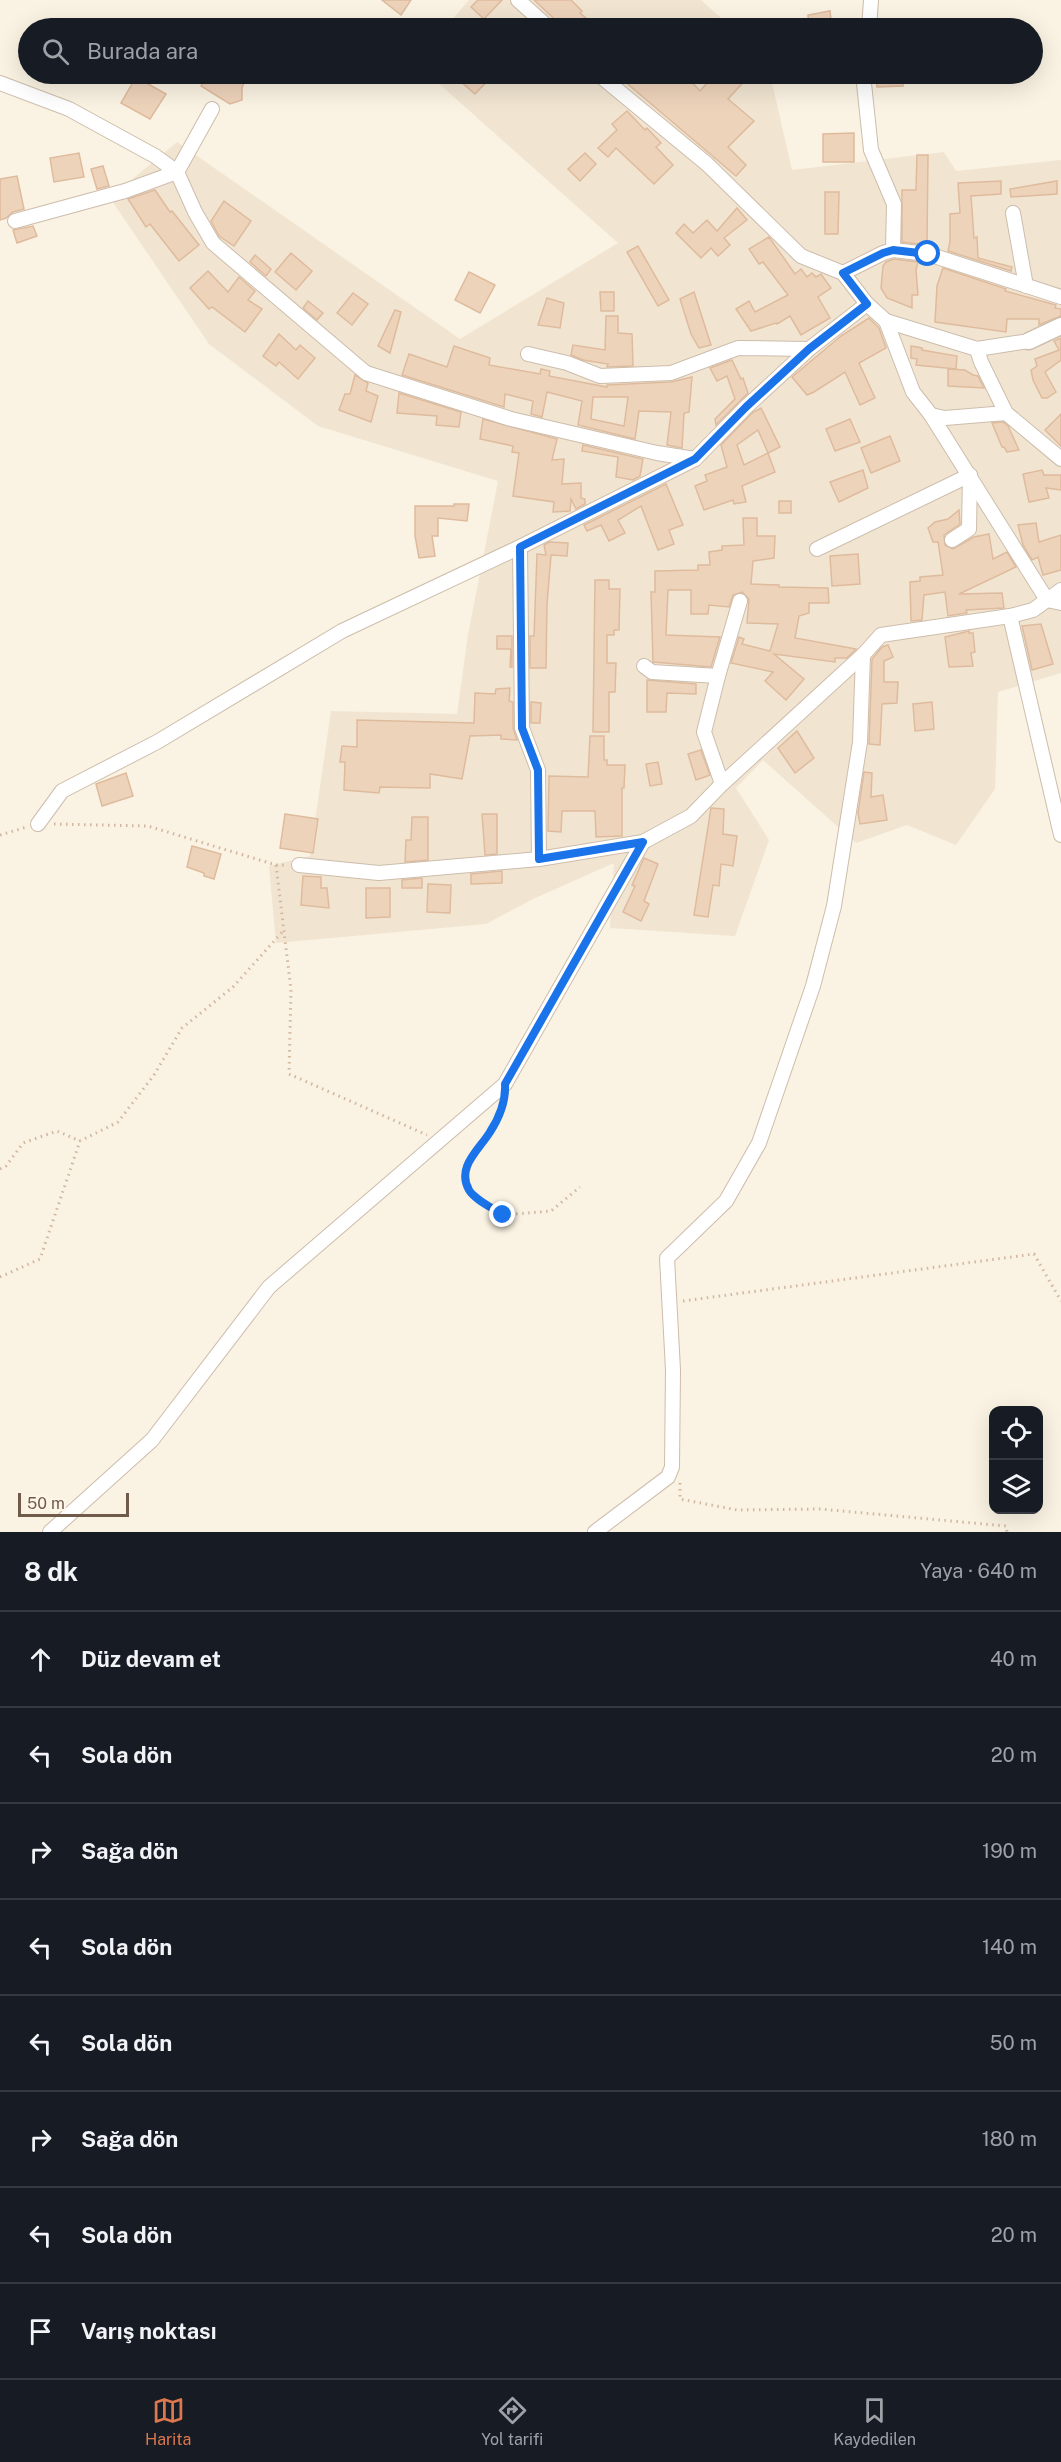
<!DOCTYPE html>
<html lang="tr">
<head>
<meta charset="utf-8">
<style>
  :root { --surface:#171b24; --page:#242831; --text:#f1f3f6; --muted:#9ea1a6; --line:#363941; --accent:#dd774e }
  body { margin:0; font-family:"Public Sans",sans-serif; background:var(--page); color:var(--text) }
  .controls { position:absolute; right:18px; bottom:18px; display:grid; overflow:hidden; border-radius:12px; box-shadow:0 6px 24px #0002 }
  .controls button { width:54px; height:54px; display:grid; place-items:center; padding:0; border:0; border-bottom:2px solid var(--line); background:var(--surface); color:var(--text); font:30px sans-serif }
  .scale { position:absolute; left:18px; bottom:15px; width:111px; box-sizing:border-box; padding-left:6px; border:3px solid #705a4a; border-top:0; font-size:16px; line-height:21px; white-space:nowrap; color:#705a4a; -webkit-text-stroke:4px #fef6e8; paint-order:stroke }
  .stop { position:absolute; width:18px; height:18px; margin:-14px; border:4px solid #1a73e8; border-radius:50%; background:#fff }
  .stop.end { background:#1a73e8; border-color:#fff; box-shadow:0 2px 6px #0008 }
  .list { margin:0; padding:0; list-style:none }
  h2 { display:flex; justify-content:space-between; align-items:center; height:78px; margin:0; padding:0 24px; font-size:26px }
  h2 small { font-size:20px; font-weight:400; color:var(--muted) }
  .list li { display:grid; grid-template-columns:39px 1fr auto; gap:18px; align-items:center; box-sizing:border-box; height:96px; padding:0 24px; border-top:2px solid var(--line) }
  .list b { display:block; font-size:22px; white-space:nowrap }
  .list em { font-size:20px; font-style:normal; color:var(--muted) }
  .icon { flex:none; width:33px; height:33px; fill:none; stroke:currentColor; stroke-width:2; stroke-linecap:round; stroke-linejoin:round }
  .map { position:relative; flex:none; width:1061px; height:1532px; overflow:hidden }
  .search { position:absolute; background:var(--surface); box-shadow:0 6px 24px #0002; left:18px; right:18px; top:18px; height:66px; display:flex; align-items:center; gap:15px; box-sizing:border-box; padding:0 21px; border-radius:33px; color:var(--muted); font-size:22px }
  .sheet { height:846px; background:var(--surface) }
  nav { display:flex; justify-content:space-around; align-items:center; box-sizing:border-box; height:84px; border-top:2px solid var(--line); background:var(--surface); font-size:16px; color:var(--muted) }
  nav a { display:grid; justify-items:center; gap:3px }
  nav .on { color:var(--accent) }
  .map>svg:first-child { display:block }
  .residential { fill:#f1e5d1 }
  .building { fill:#eed3bb; stroke:#dfbb9d; stroke-width:1.5; fill-rule:evenodd }
  .lines { fill:none; stroke-linecap:round; stroke-linejoin:round }
  .minor-casing { stroke:#cdbdac; stroke-width:16 }
  .tertiary-casing { stroke:#cdbdac; stroke-width:19 }
  .path { stroke:#d2b69f; stroke-width:3; stroke-dasharray:1.5 4.5; stroke-linecap:butt }
  .minor { stroke:#fff; stroke-width:14 }
  .tertiary { stroke:#fff; stroke-width:16 }
  .route { stroke:#1a73e8; stroke-width:8 }
</style>
</head>
<body>
<div class="map">
<svg width="1061" height="1532" viewBox="0 0 1061 1532">
  <rect width="100%" height="100%" fill="#faf2e2"/>
  <!-- residential -->
  <g class="residential">
    <polygon points="469,0 701,0 732,28 445,28"/>
    <polygon points="428,74 770,74 792,170 944,152 956,171 1061,160 1061,673 998,692 995,789 956,845 907,825 856,843 763,760 736,788 769,840 735,936 610,928 614,863 533,899 486,924 276,943 269,866 310,856 331,711 457,714 468,635 498,481 318,426 209,344 110,198 177,142 460,339 618,243"/>
  </g>
  <!-- building -->
  <g class="building">
    <polygon points="382,0 411,0 401,15"/>
    <polygon points="478,0 502,0 484,19 471,7"/>
    <polygon points="534,0 571,0 582,11 580,13 598,28 564,28"/>
    <polygon points="830,11 832,28 809,28 808,15"/>
    <polygon points="208,74 247,74 242,88 242,100 230,104 201,86"/>
    <polygon points="452,74 494,74 475,94"/>
    <polygon points="616,74 684,74 700,91 715,74 751,74 728,99 754,121 728,147 746,165 736,176"/>
    <polygon points="876,74 902,74 903,86 877,87"/>
    <polygon points="136,77 166,94 150,119 121,103"/>
    <polygon points="627,111 645,130 647,128 661,143 656,147 673,165 654,184 616,148 608,157 598,148 617,130 612,124"/>
    <polygon points="854,133 854,162 823,162 823,134"/>
    <polygon points="79,153 84,177 54,182 50,158"/>
    <polygon points="585,153 596,164 580,181 568,169"/>
    <polygon points="917,155 928,155 927,245 902,242 902,190 916,190"/>
    <polygon points="103,166 109,186 97,189 91,169"/>
    <polygon points="17,176 24,209 13,212 6,218 0,220 0,179"/>
    <polygon points="1001,181 1001,194 971,196 974,238 977,237 978,258 1012,267 1011,271 948,251 950,242 950,214 960,213 958,183"/>
    <polygon points="1057,181 1057,194 1011,197 1010,189"/>
    <polygon points="155,190 170,212 172,211 199,245 179,261 150,224 146,227 128,199"/>
    <polygon points="825,192 839,192 838,234 825,234"/>
    <polygon points="224,201 251,221 234,246 219,236 211,221"/>
    <polygon points="737,208 747,220 724,238 730,245 718,256 711,248 701,258 676,233 684,224 693,233 707,220 717,231"/>
    <polygon points="33,226 37,236 17,243 13,230"/>
    <polygon points="769,237 795,274 801,269 807,277 812,273 816,277 821,274 831,288 818,297 830,318 801,335 790,316 777,324 776,323 751,331 736,309 749,301 755,312 788,295 763,262 759,264 749,249"/>
    <polygon points="638,246 669,300 658,306 627,252"/>
    <polygon points="291,253 312,271 296,290 275,272"/>
    <polygon points="255,255 271,269 266,276 250,262"/>
    <polygon points="894,259 918,262 916,270 918,295 912,295 912,308 887,298 881,288 883,266 886,262"/>
    <polygon points="943,268 1006,289 1005,291 1056,305 1055,308 1061,309 1061,316 1039,325 1039,319 1007,319 1006,332 935,322 937,286"/>
    <polygon points="208,271 228,292 239,277 255,291 248,300 262,309 245,332 212,307 209,309 190,288"/>
    <polygon points="469,272 495,285 480,313 455,300"/>
    <polygon points="600,292 614,292 614,311 601,311"/>
    <polygon points="694,292 711,345 699,348 691,334 680,299"/>
    <polygon points="353,293 368,304 352,325 337,313"/>
    <polygon points="547,298 564,303 560,328 538,325"/>
    <polygon points="308,301 323,313 317,320 303,308"/>
    <polygon points="395,310 401,312 390,353 378,346"/>
    <polygon points="606,316 618,316 618,333 632,334 633,366 607,367 608,364 583,360 571,355 573,345 605,350"/>
    <polygon points="869,318 879,328 886,348 859,363 875,398 860,405 845,372 814,392 807,395 792,377 841,336"/>
    <polygon points="279,334 296,350 300,345 315,358 298,379 279,362 276,366 263,356"/>
    <polygon points="1061,338 1061,360 1045,372 1056,392 1047,398 1042,398 1033,380 1031,370 1037,366 1035,359 1059,350 1054,341"/>
    <path d="M 454,346 L 490,358 L 489,365 L 540,374 L 541,369 L 550,371 L 549,376 L 607,387 L 607,385 L 671,382 L 692,377 L 689,412 L 684,413 L 682,448 L 667,445 L 671,412 L 639,411 L 635,439 L 578,425 L 582,401 L 547,392 L 542,417 L 531,414 L 533,401 L 505,394 L 504,407 L 402,375 L 409,354 L 447,367 ZM 593,397 L 628,397 L 624,426 L 591,419 Z"/>
    <polygon points="911,346 922,348 922,350 957,356 956,369 916,365 917,359 911,358"/>
    <polygon points="732,360 741,379 743,378 748,393 716,425 715,419 735,399 727,376 717,381 710,368"/>
    <polygon points="948,369 965,370 973,375 978,376 984,388 948,386"/>
    <polygon points="355,375 368,383 366,391 378,396 371,422 339,410 345,394 350,394"/>
    <polygon points="399,393 461,412 459,427 436,425 437,416 397,413"/>
    <path d="M 761,408 L 780,447 L 768,453 L 775,472 L 742,486 L 746,502 L 734,504 L 733,500 L 704,510 L 695,486 L 707,481 L 705,475 L 727,467 L 721,445 L 752,413 ZM 758,430 L 768,453 L 744,465 L 737,445 Z"/>
    <polygon points="1061,414 1061,446 1045,430"/>
    <polygon points="483,419 557,439 552,460 564,459 562,484 581,483 581,498 585,499 585,504 576,509 571,499 570,511 553,512 554,502 513,496 519,453 512,452 513,446 480,439"/>
    <polygon points="850,419 860,442 835,451 826,429"/>
    <polygon points="1003,422 1008,426 1019,450 1007,452 1004,447 1002,447 992,423"/>
    <polygon points="890,436 900,461 871,473 861,448"/>
    <polygon points="583,445 643,459 640,476 633,480 616,477 618,457 582,451"/>
    <polygon points="863,470 868,488 839,502 830,482"/>
    <polygon points="1042,470 1044,475 1061,475 1061,490 1046,488 1049,498 1029,502 1023,474"/>
    <polygon points="666,484 683,525 669,530 674,544 658,550 641,506 618,520 625,533 609,541 601,525 587,531 584,525"/>
    <rect x="779" y="501" width="12" height="12"/>
    <polygon points="454,504 469,504 467,521 438,518 438,536 432,536 435,556 419,558 415,536 415,506 454,506"/>
    <polygon points="959,510 960,524 944,535 945,545 953,549 974,537 989,534 993,559 1007,552 1016,567 959,594 1002,593 1004,608 966,610 967,613 948,616 945,592 924,595 922,620 911,621 910,582 920,581 920,577 943,575 938,542 933,542 928,528 935,522 948,519"/>
    <polygon points="743,518 757,518 757,536 775,536 774,558 753,561 751,584 779,585 779,587 828,588 829,603 809,603 809,613 799,616 795,638 856,649 847,658 835,658 835,662 774,654 804,679 786,700 765,681 773,672 731,663 739,637 744,639 742,644 770,651 778,624 747,623 749,599 742,592 733,595 729,607 709,605 708,614 691,614 691,590 668,590 666,635 720,637 711,667 653,662 651,592 655,592 655,571 698,570 698,565 710,565 709,552 722,550 722,546 744,545"/>
    <polygon points="1036,523 1039,542 1061,535 1061,570 1043,575 1038,557 1032,560 1023,545 1018,525"/>
    <polygon points="549,542 568,543 567,556 551,555 547,604 546,668 530,668 530,636 534,636 537,554 546,555 544,545"/>
    <polygon points="858,554 860,584 832,586 830,556"/>
    <polygon points="595,580 609,580 609,589 620,589 619,630 614,630 614,635 607,635 607,663 616,663 615,692 609,692 609,732 593,732"/>
    <polygon points="1041,624 1053,664 1032,670 1022,626"/>
    <polygon points="969,631 969,633 973,633 975,652 971,653 973,666 949,667 945,637"/>
    <polygon points="497,636 512,636 512,667 510,667 511,649 497,649"/>
    <polygon points="888,645 893,657 884,661 884,682 898,682 897,703 882,704 880,745 869,744 872,659 882,647"/>
    <polygon points="647,680 696,684 696,694 667,693 666,712 647,712"/>
    <polygon points="510,688 509,701 513,702 513,728 517,740 501,739 501,735 470,736 462,779 430,774 430,788 380,787 379,793 344,790 345,762 340,762 342,746 357,747 357,720 474,723 475,693 495,694 496,689"/>
    <polygon points="531,702 541,703 540,723 531,723"/>
    <polygon points="932,702 934,729 915,731 913,704"/>
    <polygon points="797,731 814,758 795,773 778,748"/>
    <polygon points="590,736 604,736 604,760 607,760 607,765 625,765 624,788 622,788 622,836 596,837 595,811 562,811 561,832 548,831 549,776 588,777"/>
    <polygon points="701,750 710,775 696,780 688,754"/>
    <polygon points="658,762 662,784 650,786 646,764"/>
    <polygon points="864,772 872,773 871,797 883,795 887,820 860,824 858,813"/>
    <polygon points="126,773 133,796 102,806 96,784"/>
    <polygon points="711,808 724,809 723,834 737,836 733,866 721,864 719,886 713,885 708,917 694,915"/>
    <polygon points="285,814 318,819 313,853 280,848"/>
    <polygon points="482,814 497,814 497,854 485,855"/>
    <polygon points="412,817 428,817 428,860 405,862 406,840 411,840"/>
    <polygon points="192,846 221,854 214,879 204,876 204,873 187,867"/>
    <polygon points="644,858 658,864 644,901 649,904 641,921 623,912 635,886 632,885"/>
    <polygon points="502,871 502,883 471,884 471,874"/>
    <polygon points="303,876 321,877 321,888 327,888 329,908 301,905"/>
    <polygon points="422,878 422,888 402,888 402,880"/>
    <polygon points="428,884 451,885 450,913 427,912"/>
    <polygon points="366,888 390,888 390,917 366,918"/>
  </g>
  <g class="lines">
    <!-- minor casing -->
    <g class="minor-casing">
      <g id="minor">
        <polyline points="518,0 549,28"/>
        <polyline points="869,28 871,0"/>
        <polyline points="598,74 707,164 801,256 843,273 867,304 886,321 977,349 1029,341"/>
        <polyline points="863,74 871,150 894,204 893,250"/>
        <polyline points="0,83 69,109 155,156 177,172 195,212 213,243 366,373 511,419 657,453 695,459"/>
        <polyline points="1013,213 1026,286"/>
        <polyline points="15,221 125,191 177,172 212,109"/>
        <polyline points="843,273 883,253 893,250 928,254 1061,297"/>
        <polyline points="886,321 913,392 931,415 1047,600 1061,603"/>
        <polyline points="977,349 981,362 1006,413 1061,459"/>
        <polyline points="528,354 567,363 600,376 671,373 738,348 809,349"/>
        <polyline points="931,415 945,418 1006,413"/>
        <polyline points="952,540 969,529 970,475"/>
        <polyline points="520,547 522,728 538,770 539,859"/>
        <polyline points="817,549 970,475"/>
        <polyline points="1010,616 1061,835"/>
        <polyline points="644,666 652,672 718,676"/>
        <polyline points="722,784 704,732 718,676 740,601"/>
        <polyline points="38,824 62,791 157,742 342,631 520,547 695,459 746,407 809,349 867,304"/>
        <polyline points="299,865 379,873 539,859 643,842 691,816 722,784 863,655 881,635 1010,616 1033,610 1061,590"/>
        <polyline points="50,1532 152,1440 269,1287 505,1084 643,842"/>
        <polyline points="595,1532 668,1477 672,1467 673,1370 667,1258 726,1201 759,1143 813,986 834,906 860,742 863,655"/>
      </g>
    </g>
    <!-- tertiary casing -->
    <g class="tertiary-casing">
      <polyline id="tertiary" points="1029,341 1061,326"/>
    </g>
    <!-- path -->
    <g class="path">
      <polyline points="54,824 148,826 276,865 288,865"/>
      <polyline points="0,835 27,827"/>
      <polyline points="276,865 291,990 289,1074 427,1135"/>
      <polyline points="502,1106 490,1132 471,1157 465,1174 469,1190 503,1215 551,1211 580,1187"/>
      <polyline points="0,1169 6,1166 23,1143 57,1131 80,1141"/>
      <polyline points="0,1277 40,1259 80,1141 118,1122 154,1075 182,1028 233,987 284,930"/>
      <polyline points="683,1301 1034,1254 1061,1301"/>
      <polyline points="680,1483 680,1499 737,1510 820,1509 1006,1526 1007,1532"/>
    </g>
    <!-- minor -->
    <use href="#minor" class="minor"/>
    <!-- tertiary -->
    <use href="#tertiary" class="tertiary"/>
  </g>
  <g class="lines">
    <!-- route -->
    <path class="route" d="M 503,1215 C 493,1208 475,1200 469,1190 C 456,1167 479,1150 490,1132 C 499,1118 506,1101 505,1084 L 643,842 L 539,859 L 538,770 L 522,728 L 520,547 L 695,459 L 746,407 L 809,349 L 867,304 L 843,273 L 883,253 L 893,250 L 928,254"/>
  </g>
</svg>
<div class="controls">
<button><svg class="icon" aria-label="locate" viewBox="0 0 24 24"><circle cx="12" cy="12" r="6"/><path d="M12 2v4M12 18v4M2 12h4M18 12h4"/></svg></button>
<button><svg class="icon" aria-label="layers" viewBox="0 0 24 24"><path d="M12 4l9 5-9 5-9-5zM3 14l9 5 9-5"/></svg></button>
</div>
<div class="scale">50 m</div>
<div class="stop" style="left:928px;top:254px"></div>
<div class="stop end" style="left:503px;top:1215px"></div>
<div class="search"><svg class="icon" aria-label="search" viewBox="0 0 24 24"><circle cx="10" cy="10" r="6"/><path d="M15 15l6 6"/></svg>Burada ara</div>
</div>
<section class="sheet">
<h2>8 dk<small>Yaya · 640 m</small></h2>
<ul class="list">
<li><svg class="icon" aria-label="ahead" viewBox="0 0 24 24"><path d="M12 20V5M6 11l6-6 6 6"/></svg><div><b>Düz devam et</b></div><em>40 m</em></li>
<li><svg class="icon" aria-label="left" viewBox="0 0 24 24"><path d="M17 20v-9H6M10 6l-5 5 5 5"/></svg><div><b>Sola dön</b></div><em>20 m</em></li>
<li><svg class="icon" aria-label="right" viewBox="0 0 24 24"><path d="M7 20v-9h11M14 6l5 5-5 5"/></svg><div><b>Sağa dön</b></div><em>190 m</em></li>
<li><svg class="icon" aria-label="left" viewBox="0 0 24 24"><path d="M17 20v-9H6M10 6l-5 5 5 5"/></svg><div><b>Sola dön</b></div><em>140 m</em></li>
<li><svg class="icon" aria-label="left" viewBox="0 0 24 24"><path d="M17 20v-9H6M10 6l-5 5 5 5"/></svg><div><b>Sola dön</b></div><em>50 m</em></li>
<li><svg class="icon" aria-label="right" viewBox="0 0 24 24"><path d="M7 20v-9h11M14 6l5 5-5 5"/></svg><div><b>Sağa dön</b></div><em>180 m</em></li>
<li><svg class="icon" aria-label="left" viewBox="0 0 24 24"><path d="M17 20v-9H6M10 6l-5 5 5 5"/></svg><div><b>Sola dön</b></div><em>20 m</em></li>
<li><svg class="icon" aria-label="arrive" viewBox="0 0 24 24"><path d="M6 21V4h12l-3 4 3 4H6"/></svg><div><b>Varış noktası</b></div></li>
</ul>
</section>
<nav>
<a class="on"><svg class="icon" aria-label="map" viewBox="0 0 24 24"><path d="M3 6l6-2 6 2 6-2v14l-6 2-6-2-6 2zM9 4v14M15 6v14"/></svg>Harita</a>
<a><svg class="icon" aria-label="directions" viewBox="0 0 24 24"><path d="M12 3l9 9-9 9-9-9zM9 14v-3h6M13 9l2 2-2 2"/></svg>Yol tarifi</a>
<a><svg class="icon" aria-label="saved" viewBox="0 0 24 24"><path d="M7 4h10v16l-5-4-5 4z"/></svg>Kaydedilen</a>
</nav>
</body>
</html>
